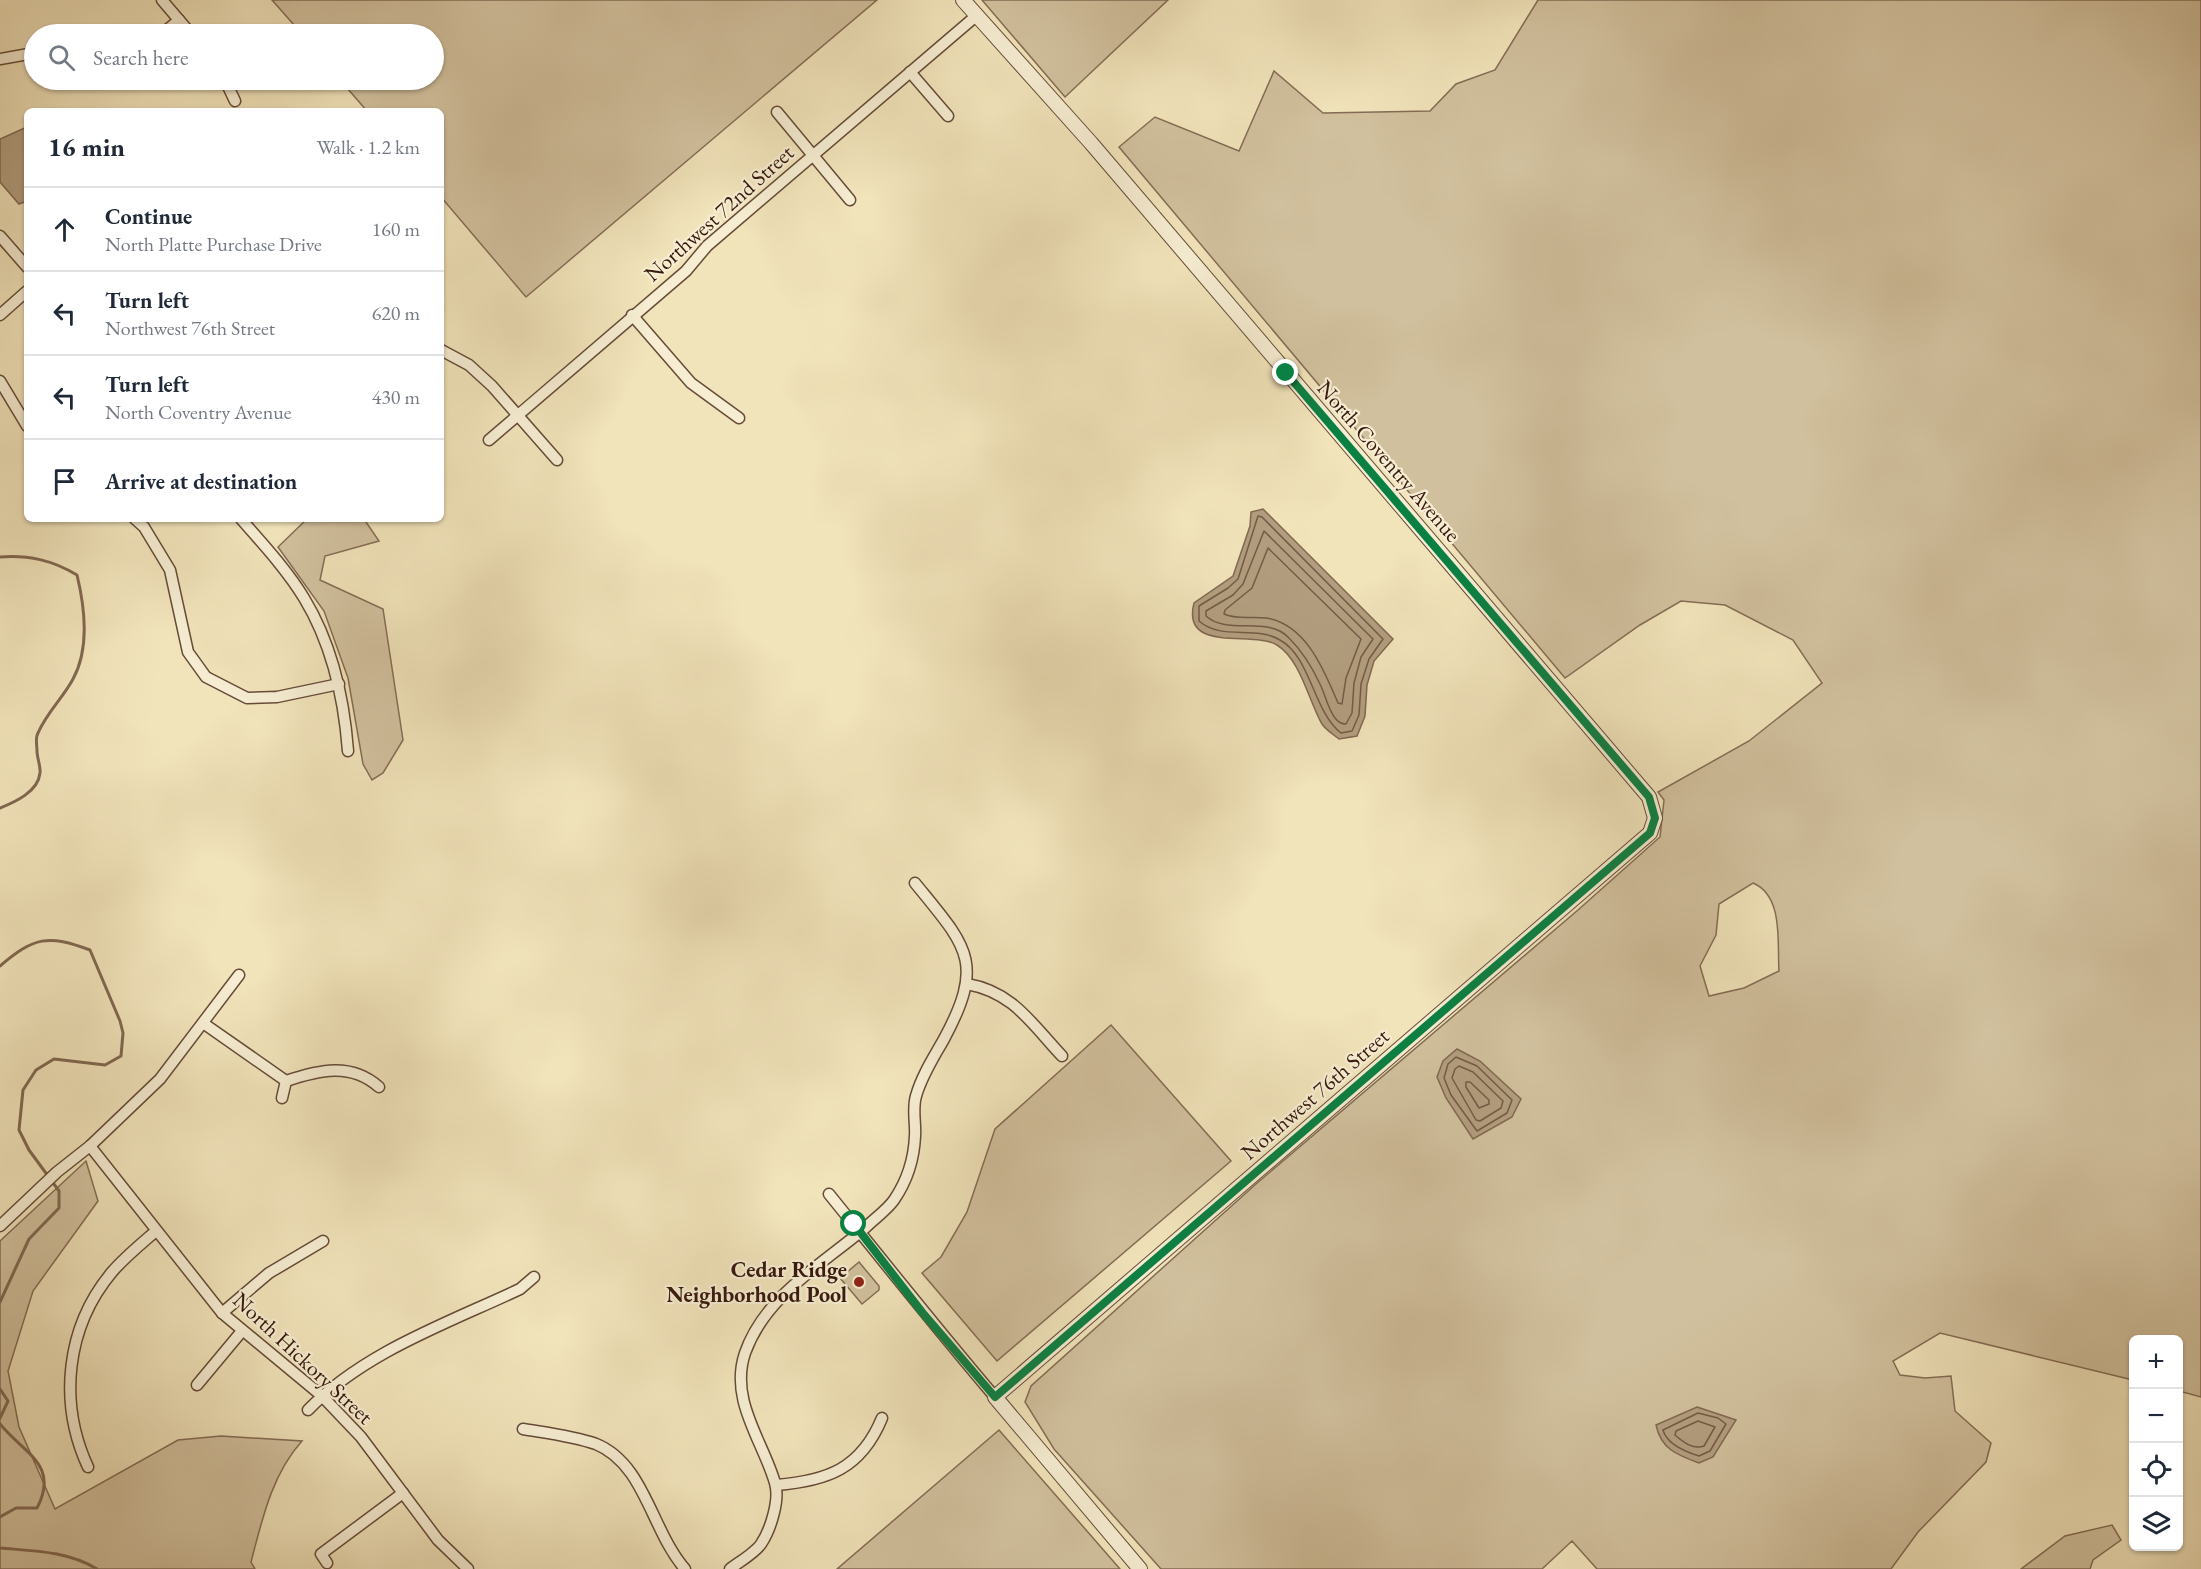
<!DOCTYPE html>
<html lang="en">
<head>
<meta charset="utf-8">
<style>
  :root { --surface:#fff; --page:#f2f2f3; --text:#1f2937; --muted:#747a83; --line:#e0e1e3 }
  body { margin:0; font-family:"EB Garamond",serif; background:var(--page); color:var(--text) }
  .controls { position:absolute; right:18px; bottom:18px; display:grid; overflow:hidden; border-radius:9px; box-shadow:0 2px 4px #0004 }
  .controls button { width:54px; height:54px; display:grid; place-items:center; padding:0; border:0; border-bottom:2px solid var(--line); background:var(--surface); color:var(--text); font:30px sans-serif }
  .stop { position:absolute; width:18px; height:18px; margin:-14px; border:4px solid #0b8043; border-radius:50%; background:#fff }
  .stop.end { background:#0b8043; border-color:#fff; box-shadow:0 2px 6px #0008 }
  .list { margin:0; padding:0; list-style:none }
  h2 { display:flex; justify-content:space-between; align-items:center; height:78px; margin:0; padding:0 24px; font-size:26px }
  h2 small { font-size:20px; font-weight:400; color:var(--muted) }
  .list li { display:grid; grid-template-columns:39px 1fr auto; gap:18px; align-items:center; box-sizing:border-box; height:84px; padding:0 24px; border-top:2px solid var(--line) }
  .list b { display:block; font-size:22px; white-space:nowrap }
  .list p { margin:0; font-size:20px; white-space:nowrap; color:var(--muted) }
  .list em { font-size:20px; font-style:normal; color:var(--muted) }
  .icon { flex:none; width:33px; height:33px; fill:none; stroke:currentColor; stroke-width:2; stroke-linecap:round; stroke-linejoin:round }
  .map { position:relative; flex:none; width:2201px; height:1569px; overflow:hidden }
  .search { position:absolute; background:var(--surface); box-shadow:0 2px 4px #0004; left:24px; top:24px; width:420px; height:66px; display:flex; align-items:center; gap:15px; box-sizing:border-box; padding:0 21px; border-radius:33px; color:var(--muted); font-size:22px }
  .panel { position:absolute; background:var(--surface); box-shadow:0 2px 4px #0004; left:24px; top:108px; width:420px; height:414px; border-radius:9px }
  .map>svg:first-child { display:block }
  .green { fill:#d1c09d; stroke:#846c55; stroke-width:1.5; fill-rule:evenodd }
  .water { fill:#b29e7f; stroke:#816851; stroke-width:1.5 }
  .lines { fill:none; stroke-linecap:round; stroke-linejoin:round }
  .shore { stroke:#745b46; stroke-width:1.5 }
  .stream { stroke:#816851; stroke-width:3 }
  .minor-casing { stroke:#664b38; stroke-width:13 }
  .tertiary-casing { stroke:#664b38; stroke-width:16 }
  .minor { stroke:#f6edd2; stroke-width:10 }
  .tertiary { stroke:#f6edd2; stroke-width:14 }
  .route { stroke:#0b8043; stroke-width:8 }
  .poi-dot { fill:#8f2418; stroke:#f6edd2; stroke-width:2 }
  .labels { text-anchor:middle; dominant-baseline:central; stroke-width:4.5; stroke-linejoin:round; paint-order:stroke }
  .street-label { font-size:22px; fill:#37180d; stroke:#f6edd2 }
  .poi-label { font-size:22px; font-weight:bold; fill:#37180d; stroke:#f6edd2; text-anchor:end }
</style>
</head>
<body>
<div class="map">
<svg width="2201" height="1569" viewBox="0 0 2201 1569">
  <rect width="100%" height="100%" fill="#f1e3ba"/>
  <filter id="stains"><feTurbulence type="fractalNoise" baseFrequency=".00333" numOctaves="4"/><feColorMatrix values="0 0 0 0 .2 0 0 0 0 .09 0 0 0 0 .02 0 0 0 .5 -.17"/></filter>
  <radialGradient id="worn" r=".72"><stop offset=".6" stop-color="#630" stop-opacity="0"/><stop offset="1" stop-color="#630" stop-opacity=".3"/></radialGradient>
  <!-- green -->
  <g class="green">
    <polygon points="272,0 877,0 526,297 441,197 441,111 367,111 340,80 434,80 434,34 302,34"/>
    <polygon points="982,0 1168,0 1065,97"/>
    <path d="M 1538,0 L 2201,0 L 2201,1397 L 2179,1391 L 2178,1340 L 2134,1340 L 2133,1380 L 1940,1333 L 1893,1361 L 1900,1375 L 1925,1378 L 1951,1376 L 1955,1411 L 1991,1443 L 1986,1462 L 1918,1532 L 1891,1569 L 1597,1569 L 1572,1541 L 1542,1569 L 1161,1569 L 1054,1449 L 1025,1402 L 1031,1386 L 1256,1184 L 1578,910 L 1660,837 L 1664,800 L 1658,792 L 1749,741 L 1822,683 L 1793,640 L 1725,605 L 1681,601 L 1640,625 L 1565,678 L 1119,147 L 1155,117 L 1239,151 L 1274,71 L 1323,113 L 1430,111 L 1456,84 L 1495,70 ZM 1753,883 C 1784,896 1777,943 1779,971 L 1744,988 L 1709,996 L 1700,966 L 1716,935 L 1719,904 Z"/>
    <polygon points="307,519 364,519 379,541 325,556 320,580 383,609 403,740 383,773 372,780 363,764 348,678 324,611 278,547"/>
    <polygon points="1111,1025 1231,1161 997,1361 922,1273 941,1257 967,1212 995,1129"/>
    <path d="M 86,1161 L 98,1201 L 33,1291 L 8,1371 L 19,1427 L 55,1509 L 178,1440 L 221,1436 L 302,1441 C 272,1474 262,1520 251,1562 L 255,1569 L 0,1569 L 0,1241 Z"/>
    <polygon points="859,1262 879,1286 879,1290 862,1304 840,1278"/>
    <polygon points="999,1430 1120,1569 837,1569"/>
    <polygon points="2112,1525 2121,1540 2093,1560 2090,1569 2021,1569 2065,1536"/>
  </g>
  <!-- water -->
  <g class="water">
    <polygon points="27,127 27,201 19,204 0,182 0,139"/>
    <path d="M 1263,509 L 1393,639 L 1374,661 L 1367,685 L 1365,716 L 1357,736 L 1339,739 C 1334,735 1326,730 1322,724 C 1309,702 1301,660 1277,645 C 1253,630 1181,654 1194,603 L 1233,576 L 1250,526 L 1251,512 Z"/>
    <polygon points="1457,1049 1480,1061 1521,1099 1512,1117 1473,1139 1446,1098 1437,1077 1443,1061"/>
    <path d="M 1697,1407 L 1736,1420 L 1713,1457 L 1699,1463 C 1677,1455 1661,1449 1656,1425 Z"/>
  </g>
  <g class="lines">
    <!-- shore -->
    <g class="shore">
      <path d="M 1258,516 L 1262,517 L 1383,639 L 1369,659 L 1361,684 L 1359,715 L 1352,731 L 1341,733 C 1313,711 1311,657 1280,640 C 1255,625 1222,641 1199,621 L 1199,606 L 1228,588 L 1238,579 Z"/>
      <path d="M 1264,531 L 1373,639 L 1361,657 L 1354,683 L 1352,713 L 1346,724 C 1342,724 1338,722 1335,718 C 1328,709 1325,694 1320,684 C 1312,667 1302,651 1289,638 C 1268,615 1228,636 1206,616 L 1206,611 L 1233,595 L 1243,584 Z"/>
      <path d="M 1268,548 L 1361,639 L 1346,678 L 1342,704 L 1338,703 C 1324,670 1306,624 1266,618 C 1252,616 1237,620 1224,614 L 1225,610 L 1252,588 Z"/>
      <polygon points="1456,1057 1477,1066 1512,1100 1507,1113 1477,1131 1451,1095 1444,1078 1448,1064"/>
      <polygon points="1459,1066 1473,1072 1503,1101 1501,1108 1480,1121 1476,1120 1452,1078 1455,1069"/>
      <polygon points="1466,1082 1470,1082 1489,1100 1489,1104 1479,1108 1466,1087"/>
      <path d="M 1698,1413 L 1718,1418 L 1726,1424 L 1710,1451 L 1699,1456 C 1686,1452 1667,1445 1663,1430 Z"/>
      <path d="M 1698,1421 L 1715,1427 L 1704,1446 C 1693,1450 1683,1442 1675,1435 L 1676,1431 Z"/>
    </g>
    <!-- stream -->
    <g class="stream">
      <path d="M 0,557 C 29,555 52,560 77,575 C 85,608 90,648 73,679 C 63,698 47,712 38,733 C 35,738 37,745 37,751 C 37,758 41,767 40,773 C 38,792 15,802 0,808"/>
      <path d="M 0,966 C 34,937 48,934 90,950 L 120,1021 L 123,1033 L 121,1056 L 105,1065 L 54,1059 L 36,1070 L 23,1090 L 19,1130 L 29,1150 L 59,1191 L 59,1208 L 29,1239 L 0,1302"/>
      <polyline points="0,1389 8,1401 0,1418"/>
      <path d="M 0,1424 C 23,1453 60,1464 37,1508 L 16,1508 L 0,1517"/>
      <path d="M 0,1548 C 34,1551 67,1551 97,1569"/>
    </g>
    <!-- minor casing -->
    <g class="minor-casing">
      <g id="minor">
        <polyline points="162,0 191,34"/>
        <polyline points="162,34 179,20"/>
        <polyline points="0,59 34,53"/>
        <polyline points="910,72 948,116"/>
        <polyline points="225,80 235,101"/>
        <polyline points="777,112 850,200"/>
        <polyline points="0,236 27,267"/>
        <polyline points="0,315 27,291"/>
        <polyline points="632,315 691,383 739,418"/>
        <polyline points="441,350 469,365 492,386 557,460"/>
        <polyline points="0,381 27,426"/>
        <polyline points="489,440 686,271 707,246 976,16"/>
        <polyline points="135,519 144,527 170,570 188,652 206,677 247,698 277,697 339,684"/>
        <path d="M 241,519 C 263,544 287,570 304,598 C 332,644 344,698 348,751"/>
        <path d="M 967,984 C 1013,992 1031,1023 1062,1056"/>
        <path d="M 203,1023 L 286,1081 C 319,1070 351,1062 379,1087"/>
        <polyline points="282,1098 286,1081"/>
        <polyline points="90,1146 222,1313 322,1396 361,1437 438,1540 468,1569"/>
        <path d="M 829,1194 C 884,1262 938,1330 995,1397"/>
        <polyline points="0,1226 57,1172 90,1146 160,1079 239,975"/>
        <polyline points="222,1313 269,1273 323,1241"/>
        <polyline points="197,1385 242,1331"/>
        <path d="M 308,1410 C 364,1352 448,1323 520,1289 L 534,1277"/>
        <path d="M 523,1429 C 547,1433 573,1436 596,1444 C 645,1464 651,1530 685,1569"/>
        <path d="M 88,1467 C 58,1402 66,1327 112,1272 C 125,1257 141,1244 156,1231"/>
        <path d="M 776,1485 C 827,1481 861,1469 882,1418"/>
        <polyline points="327,1563 321,1554 403,1493"/>
        <path d="M 730,1569 C 739,1562 755,1553 761,1544 C 771,1529 780,1499 775,1483 C 763,1441 729,1400 745,1353 C 765,1296 820,1266 865,1228 C 874,1219 887,1210 894,1200 C 907,1181 914,1159 915,1136 C 916,1123 912,1109 916,1096 C 922,1075 934,1057 944,1039 C 986,961 966,946 915,883"/>
      </g>
    </g>
    <!-- tertiary casing -->
    <g class="tertiary-casing">
      <polyline id="tertiary" points="963,0 1091,143 1649,797 1655,818 1650,833 995,1397 1140,1569"/>
    </g>
    <!-- minor -->
    <use href="#minor" class="minor"/>
    <!-- tertiary -->
    <use href="#tertiary" class="tertiary"/>
  </g>
  <g class="lines">
    <!-- route -->
    <polyline class="route" points="854,1224 922,1312 995,1397 1650,833 1655,818 1649,797 1286,373"/>
  </g>
  <!-- markers -->
  <circle class="poi-dot" cx="859" cy="1282" r="6"/>
  <g class="labels">
    <!-- street labels -->
    <g class="street-label">
      <text transform="translate(719 213) rotate(-42)">Northwest 72nd Street</text>
      <text transform="translate(1389 461) rotate(49)">North Coventry Avenue</text>
      <text transform="translate(1315 1094) rotate(-41)">Northwest 76th Street</text>
      <text transform="translate(303 1358) rotate(43)">North Hickory Street</text>
    </g>
    <!-- poi labels -->
    <g class="poi-label">
      <text x="847" y="1269">Cedar Ridge<tspan x="847" dy="25">Neighborhood Pool</tspan></text>
    </g>
  </g>
  <rect width="100%" height="100%" filter="url(#stains)"/>
  <rect width="100%" height="100%" fill="url(#worn)"/>
</svg>
<div class="controls">
<button>+</button>
<button>−</button>
<button><svg class="icon" aria-label="locate" viewBox="0 0 24 24"><circle cx="12" cy="12" r="6"/><path d="M12 2v4M12 18v4M2 12h4M18 12h4"/></svg></button>
<button><svg class="icon" aria-label="layers" viewBox="0 0 24 24"><path d="M12 4l9 5-9 5-9-5zM3 14l9 5 9-5"/></svg></button>
</div>
<div class="stop" style="left:854px;top:1224px"></div>
<div class="stop end" style="left:1286px;top:373px"></div>
<div class="search"><svg class="icon" aria-label="search" viewBox="0 0 24 24"><circle cx="10" cy="10" r="6"/><path d="M15 15l6 6"/></svg>Search here</div>
<section class="panel">
<h2>16 min<small>Walk · 1.2 km</small></h2>
<ul class="list">
<li><svg class="icon" aria-label="ahead" viewBox="0 0 24 24"><path d="M12 20V5M6 11l6-6 6 6"/></svg><div><b>Continue</b><p>North Platte Purchase Drive</p></div><em>160 m</em></li>
<li><svg class="icon" aria-label="left" viewBox="0 0 24 24"><path d="M17 20v-9H6M10 6l-5 5 5 5"/></svg><div><b>Turn left</b><p>Northwest 76th Street</p></div><em>620 m</em></li>
<li><svg class="icon" aria-label="left" viewBox="0 0 24 24"><path d="M17 20v-9H6M10 6l-5 5 5 5"/></svg><div><b>Turn left</b><p>North Coventry Avenue</p></div><em>430 m</em></li>
<li><svg class="icon" aria-label="arrive" viewBox="0 0 24 24"><path d="M6 21V4h12l-3 4 3 4H6"/></svg><div><b>Arrive at destination</b></div></li>
</ul>
</section>
</div>
</body>
</html>
